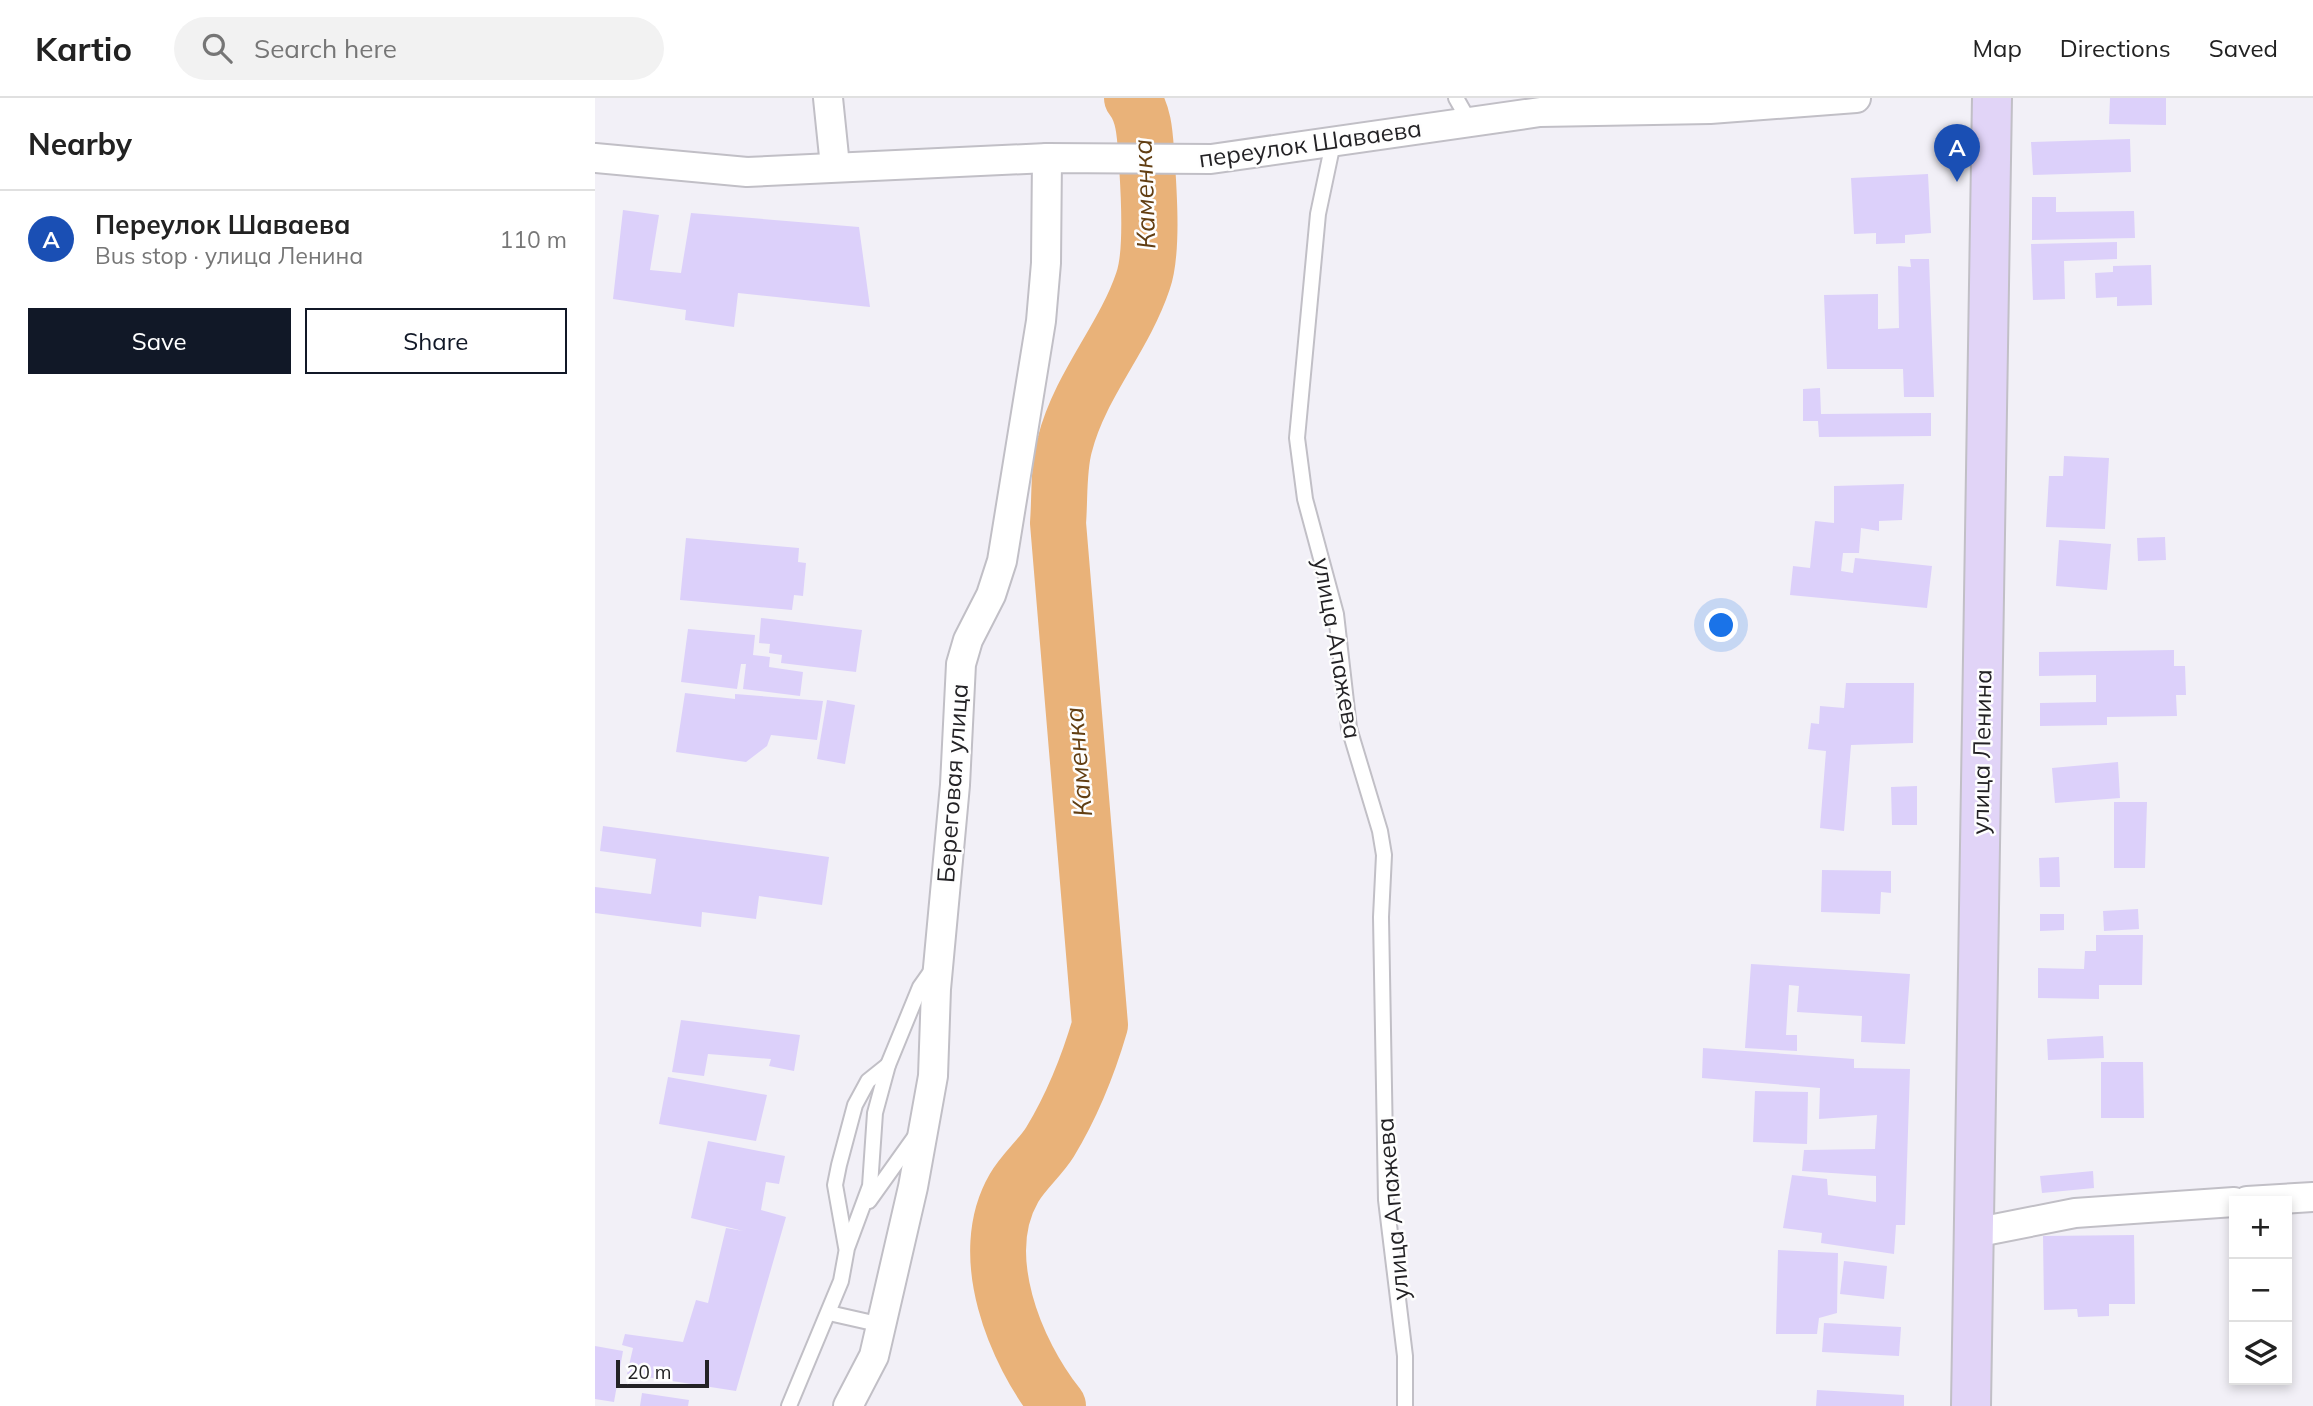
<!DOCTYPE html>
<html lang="en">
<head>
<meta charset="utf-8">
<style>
  :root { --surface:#fff; --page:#f2f2f2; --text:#222; --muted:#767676; --line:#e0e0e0; --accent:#111827 }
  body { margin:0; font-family:Mulish,sans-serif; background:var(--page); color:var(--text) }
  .controls { position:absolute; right:21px; bottom:21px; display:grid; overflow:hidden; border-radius:0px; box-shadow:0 4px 10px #0003 }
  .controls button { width:63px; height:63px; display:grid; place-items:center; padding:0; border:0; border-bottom:2px solid var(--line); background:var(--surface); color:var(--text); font:35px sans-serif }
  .scale { position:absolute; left:21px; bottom:18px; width:93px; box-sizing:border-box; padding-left:7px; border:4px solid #232225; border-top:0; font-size:19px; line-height:24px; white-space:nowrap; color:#232225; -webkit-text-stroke:5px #fefefe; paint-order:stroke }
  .you { position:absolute; left:1127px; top:528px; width:24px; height:24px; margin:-18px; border:5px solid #fff; border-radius:50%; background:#1a73e8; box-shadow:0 0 0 10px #1a73e833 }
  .badge { display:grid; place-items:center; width:46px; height:46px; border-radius:50%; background:var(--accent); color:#fff; font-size:23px; font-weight:700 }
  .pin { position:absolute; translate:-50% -58px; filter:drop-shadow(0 2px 4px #0008) }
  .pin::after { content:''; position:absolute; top:37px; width:24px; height:21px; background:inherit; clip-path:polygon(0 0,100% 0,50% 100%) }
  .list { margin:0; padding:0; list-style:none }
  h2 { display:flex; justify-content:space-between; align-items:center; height:91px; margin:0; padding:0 28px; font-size:30px }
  h2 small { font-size:23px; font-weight:400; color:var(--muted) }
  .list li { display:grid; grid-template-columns:46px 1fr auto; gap:21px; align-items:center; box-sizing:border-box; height:98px; padding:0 28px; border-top:2px solid var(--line) }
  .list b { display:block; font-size:26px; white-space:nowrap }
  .list p { margin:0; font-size:23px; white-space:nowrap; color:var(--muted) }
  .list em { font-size:23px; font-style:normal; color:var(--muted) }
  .actions { display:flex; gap:14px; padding:21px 28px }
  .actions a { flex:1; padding:16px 0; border:2px solid var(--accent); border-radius:0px; text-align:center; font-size:24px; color:var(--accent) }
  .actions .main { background:var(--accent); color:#fff }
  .icon { flex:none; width:38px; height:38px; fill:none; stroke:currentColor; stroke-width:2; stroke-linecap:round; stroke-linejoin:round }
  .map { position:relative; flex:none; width:1718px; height:1308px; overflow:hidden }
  header { display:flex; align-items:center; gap:42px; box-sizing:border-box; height:98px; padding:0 35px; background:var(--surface); border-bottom:2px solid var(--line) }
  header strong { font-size:33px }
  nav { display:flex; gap:38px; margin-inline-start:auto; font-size:24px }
  .search { width:490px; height:63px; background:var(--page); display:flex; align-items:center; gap:18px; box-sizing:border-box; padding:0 24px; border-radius:38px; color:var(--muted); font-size:26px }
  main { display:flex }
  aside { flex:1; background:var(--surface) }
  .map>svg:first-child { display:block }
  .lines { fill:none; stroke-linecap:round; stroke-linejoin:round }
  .river { stroke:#e9b279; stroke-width:56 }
  .building { fill:#dcd0fa }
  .lane-casing { stroke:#c1bfc6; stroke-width:18 }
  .street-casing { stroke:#c1bfc6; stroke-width:32 }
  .secondary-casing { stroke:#c1bfc6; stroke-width:42 }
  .lane { stroke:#fff; stroke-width:14 }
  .street { stroke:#fff; stroke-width:28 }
  .secondary { stroke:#e1d4f7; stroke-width:38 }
  .labels { text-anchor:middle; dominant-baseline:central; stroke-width:5; stroke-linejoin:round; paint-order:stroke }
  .street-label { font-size:24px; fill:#232225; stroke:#fefefe }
  .water-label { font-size:26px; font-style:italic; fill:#623e12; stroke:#fefefe }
</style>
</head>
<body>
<header>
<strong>Kartio</strong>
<div class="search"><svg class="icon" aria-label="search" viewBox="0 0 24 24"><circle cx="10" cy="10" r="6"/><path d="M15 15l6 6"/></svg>Search here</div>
<nav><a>Map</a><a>Directions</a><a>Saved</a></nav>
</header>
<main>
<aside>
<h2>Nearby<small></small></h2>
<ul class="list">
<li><span class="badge" style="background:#1a4fb4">A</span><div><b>Переулок Шаваева</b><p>Bus stop · улица Ленина</p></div><em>110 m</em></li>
</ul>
<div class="actions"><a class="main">Save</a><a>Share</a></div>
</aside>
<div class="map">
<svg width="1718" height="1308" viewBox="0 0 1718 1308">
  <rect width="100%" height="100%" fill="#f2f0f7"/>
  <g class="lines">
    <!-- river -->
    <path class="river" d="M 463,1308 C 420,1254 380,1157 419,1090 C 429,1073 445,1060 455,1044 C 478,1006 493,968 505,927 L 463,425 C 465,400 463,370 470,346 C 485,287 529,240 548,183 C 558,155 554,97 552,66 C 550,45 551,17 537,0"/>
  </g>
  <!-- building -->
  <g class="building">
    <polygon points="1515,0 1571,0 1571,27 1514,26"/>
    <polygon points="1535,41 1536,74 1438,77 1436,44"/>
    <polygon points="1333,76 1336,135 1310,137 1310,145 1281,146 1281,135 1259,136 1256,80"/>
    <polygon points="1437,99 1461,99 1461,114 1539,113 1540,140 1437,142"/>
    <polygon points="28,112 64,117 55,172 86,175 96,115 264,129 275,209 143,195 139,229 90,222 91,212 18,201"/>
    <polygon points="1522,144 1522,161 1469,163 1470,201 1438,202 1436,146"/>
    <polygon points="1315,161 1334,161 1339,299 1309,299 1308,271 1232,271 1229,197 1283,196 1283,231 1304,230 1303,168 1316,169"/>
    <polygon points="1556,167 1557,207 1522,208 1522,199 1501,200 1500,175 1518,174 1518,168"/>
    <polygon points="1225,290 1226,316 1336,315 1336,338 1224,339 1223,323 1208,323 1208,291"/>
    <polygon points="1469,358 1514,360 1510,431 1451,429 1454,378 1468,378"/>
    <polygon points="1309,386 1307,422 1284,423 1284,433 1266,430 1264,455 1248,455 1246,473 1258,475 1260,460 1337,468 1332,510 1195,497 1198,468 1215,470 1220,423 1239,425 1239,388"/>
    <polygon points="1570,439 1571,462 1543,463 1542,440"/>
    <polygon points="91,440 204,450 203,464 211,465 208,498 199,497 197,512 85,502"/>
    <polygon points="1464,442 1516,446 1512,492 1461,488"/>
    <polygon points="166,520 267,532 261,574 186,565 187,557 174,555 175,546 164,545"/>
    <polygon points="93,531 160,537 158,557 175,559 174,569 208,574 205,598 148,591 151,566 146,566 142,591 86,584"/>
    <polygon points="1579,552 1579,568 1590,568 1591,597 1581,597 1582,618 1512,619 1512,627 1445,628 1445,605 1501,604 1501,577 1444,578 1444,554"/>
    <polygon points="1251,585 1319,585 1318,645 1256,647 1249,733 1225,730 1231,653 1213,651 1216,625 1224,626 1225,608 1249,610"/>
    <polygon points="90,595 140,601 140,596 228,603 222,642 176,637 172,648 151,664 81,654"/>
    <polygon points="232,602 260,607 250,666 222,661"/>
    <polygon points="1523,664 1525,700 1460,705 1457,670"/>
    <polygon points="1322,688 1322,727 1297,727 1296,689"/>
    <polygon points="1519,704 1552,704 1550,770 1519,770"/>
    <polygon points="8,728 234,759 227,807 164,798 161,821 107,814 106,829 0,815 0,789 56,796 61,761 5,753"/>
    <polygon points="1464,759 1465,789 1445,789 1444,760"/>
    <polygon points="1227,772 1296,773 1296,795 1286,794 1285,816 1226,814"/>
    <polygon points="1543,811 1544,831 1509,833 1508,813"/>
    <polygon points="1445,816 1469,816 1469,832 1445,833"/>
    <polygon points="1501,837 1548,837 1547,887 1504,887 1504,901 1443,900 1443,870 1489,871 1490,853 1501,853"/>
    <polygon points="1156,866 1315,876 1310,946 1266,944 1267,918 1202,914 1204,888 1194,887 1191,937 1202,937 1202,953 1150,950"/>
    <polygon points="86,922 205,937 199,973 174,968 176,961 113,956 109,978 77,974"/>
    <polygon points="1508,938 1509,960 1453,962 1452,941"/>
    <polygon points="1108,950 1259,961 1259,970 1315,971 1310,1127 1301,1127 1299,1156 1226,1145 1227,1135 1188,1130 1197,1077 1232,1081 1233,1097 1281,1104 1281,1078 1207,1073 1209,1052 1280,1051 1282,1017 1224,1021 1225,990 1107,980"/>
    <polygon points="1506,964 1548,964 1549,1020 1506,1020"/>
    <polygon points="73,979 172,997 161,1043 64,1026"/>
    <polygon points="1160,993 1213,994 1212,1046 1158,1044"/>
    <polygon points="113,1043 190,1058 184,1086 171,1084 166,1112 191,1119 141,1293 32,1276 38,1250 27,1247 30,1236 88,1244 101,1202 113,1205 131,1130 148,1133 96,1120"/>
    <polygon points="1498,1073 1499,1090 1447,1095 1445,1078"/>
    <polygon points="1539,1137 1540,1206 1514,1206 1514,1218 1483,1219 1482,1211 1449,1212 1448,1138"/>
    <polygon points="1183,1152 1243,1155 1242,1215 1224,1220 1222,1236 1181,1236"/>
    <polygon points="1249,1163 1292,1168 1289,1201 1245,1196"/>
    <polygon points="1229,1225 1306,1229 1304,1258 1227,1254"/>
    <polygon points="0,1248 28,1253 19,1304 0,1301"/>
    <polygon points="1222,1292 1309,1297 1309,1308 1221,1308"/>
    <polygon points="47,1295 94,1302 93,1308 45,1308"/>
  </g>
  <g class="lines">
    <!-- lane casing -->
    <g class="lane-casing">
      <g id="lane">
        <polyline points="861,0 874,23"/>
        <polyline points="738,45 723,116 702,340 710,401 741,516 754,630 785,733 789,757 786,819 791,1102 810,1258 810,1308"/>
        <polyline points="274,1103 319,1040"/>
        <polyline points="251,1149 240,1087 244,1067 260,1007 273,983 293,967"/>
        <polyline points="234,1215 287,1227"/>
        <polyline points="194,1308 246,1183 252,1150 275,1088 280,1015 293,967 325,889 337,872"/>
      </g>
    </g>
    <!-- street casing -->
    <g class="street-casing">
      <g id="street">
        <polyline points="233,0 240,68"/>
        <polyline points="0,60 152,74 452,60 616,61 945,14 1115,11 1261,0"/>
        <polyline points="1652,1103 1718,1099"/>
        <polyline points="1379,1135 1480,1115 1639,1104"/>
        <polyline points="253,1308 279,1258 318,1089 338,978 341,891 360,687 366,566 373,542 396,497 407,463 446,223 451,165 452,60"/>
      </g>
    </g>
    <!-- secondary casing -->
    <g class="secondary-casing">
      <polyline id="secondary" points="1376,1308 1397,0"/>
    </g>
    <!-- lane -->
    <use href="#lane" class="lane"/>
    <!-- street -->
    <use href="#street" class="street"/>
    <!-- secondary -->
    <use href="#secondary" class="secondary"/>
  </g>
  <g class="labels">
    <!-- street labels -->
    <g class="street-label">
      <text transform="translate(715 45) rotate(-8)">переулок Шаваева</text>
      <text transform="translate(743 550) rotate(80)">улица Апажева</text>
      <text transform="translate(1386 654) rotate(-89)">улица Ленина</text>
      <text transform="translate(357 685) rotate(-86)">Береговая улица</text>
      <text transform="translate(797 1111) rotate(-95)">улица Апажева</text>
    </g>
    <!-- water labels -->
    <g class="water-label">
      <text transform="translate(549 96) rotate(-92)">Каменка</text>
      <text transform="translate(483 664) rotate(-95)">Каменка</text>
    </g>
  </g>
</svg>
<div class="controls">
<button>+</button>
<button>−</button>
<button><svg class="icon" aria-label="layers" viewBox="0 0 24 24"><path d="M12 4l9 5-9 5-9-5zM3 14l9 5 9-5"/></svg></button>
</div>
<div class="scale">20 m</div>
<div class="you"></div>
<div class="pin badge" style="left:1362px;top:84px;background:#1a4fb4">A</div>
</div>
</main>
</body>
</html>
